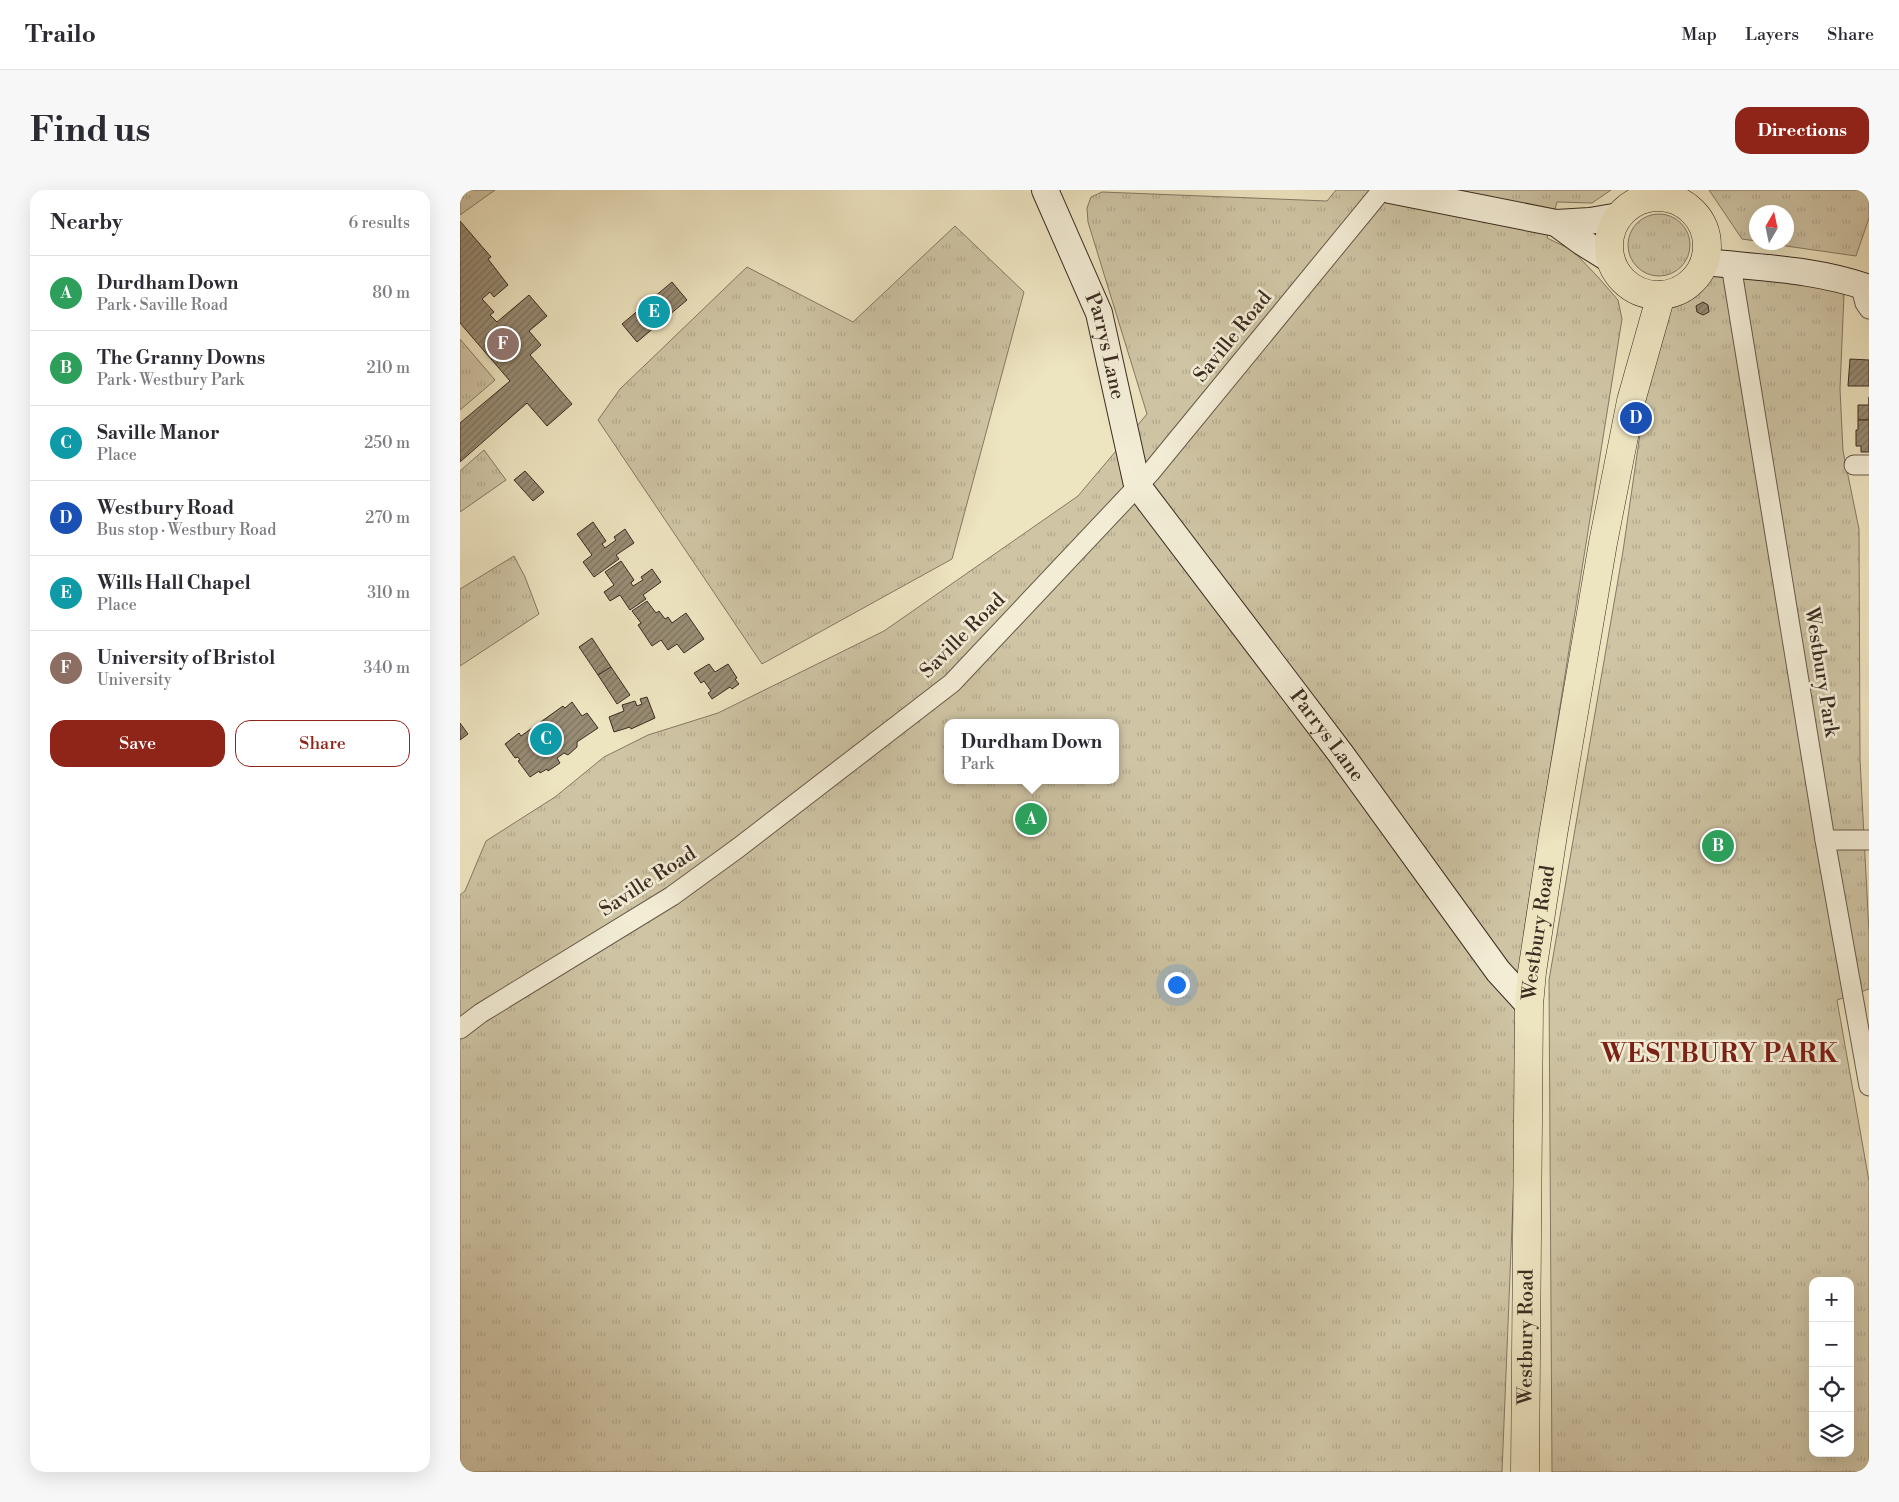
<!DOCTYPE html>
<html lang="en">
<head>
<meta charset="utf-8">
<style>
  :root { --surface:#fff; --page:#f7f7f7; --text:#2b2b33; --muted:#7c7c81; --line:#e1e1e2; --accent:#8f2418 }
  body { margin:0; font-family:"Libre Bodoni",serif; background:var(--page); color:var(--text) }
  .controls { position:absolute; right:15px; bottom:15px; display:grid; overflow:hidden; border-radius:10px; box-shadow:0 5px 20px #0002 }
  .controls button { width:45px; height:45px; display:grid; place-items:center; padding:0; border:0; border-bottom:1px solid var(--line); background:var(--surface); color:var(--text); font:25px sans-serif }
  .compass { position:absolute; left:1289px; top:15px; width:45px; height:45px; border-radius:50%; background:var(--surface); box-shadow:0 5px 20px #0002; rotate:9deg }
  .you { position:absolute; left:716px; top:794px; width:18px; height:18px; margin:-12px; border:4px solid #fff; border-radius:50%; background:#1a73e8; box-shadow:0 0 0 8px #1a73e833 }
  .badge { display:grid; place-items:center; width:32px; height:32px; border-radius:50%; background:var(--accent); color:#fff; font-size:16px; font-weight:700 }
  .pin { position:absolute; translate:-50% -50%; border:2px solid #fff; box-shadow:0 1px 5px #0006 }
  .popup { position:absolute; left:484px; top:529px; width:175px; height:65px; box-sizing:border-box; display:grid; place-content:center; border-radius:10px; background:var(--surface); filter:drop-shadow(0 1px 4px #0005); font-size:16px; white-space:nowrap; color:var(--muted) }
  .popup b { font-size:19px; color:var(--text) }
  .popup::after { content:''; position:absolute; left:50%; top:100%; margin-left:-10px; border:10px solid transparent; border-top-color:var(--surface) }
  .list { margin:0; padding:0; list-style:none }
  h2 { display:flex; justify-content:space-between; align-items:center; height:65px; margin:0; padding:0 20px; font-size:21px }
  h2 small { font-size:16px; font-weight:400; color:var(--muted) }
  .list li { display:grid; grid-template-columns:32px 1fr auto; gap:15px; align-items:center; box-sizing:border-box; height:75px; padding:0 20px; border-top:1px solid var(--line) }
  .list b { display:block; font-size:19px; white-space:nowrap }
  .list p { margin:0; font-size:16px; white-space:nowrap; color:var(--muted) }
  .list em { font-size:16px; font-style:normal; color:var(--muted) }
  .actions { display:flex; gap:10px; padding:15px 20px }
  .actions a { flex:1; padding:11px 0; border:1px solid var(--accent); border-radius:15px; text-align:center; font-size:18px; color:var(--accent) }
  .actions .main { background:var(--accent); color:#fff }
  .icon { flex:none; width:28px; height:28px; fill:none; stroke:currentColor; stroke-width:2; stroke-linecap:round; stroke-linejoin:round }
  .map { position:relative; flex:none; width:1409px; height:1282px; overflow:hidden; border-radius:15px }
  header { display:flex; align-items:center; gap:30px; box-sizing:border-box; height:70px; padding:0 25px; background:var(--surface); border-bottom:1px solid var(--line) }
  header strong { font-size:24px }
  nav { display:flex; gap:28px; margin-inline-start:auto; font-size:18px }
  .intro { display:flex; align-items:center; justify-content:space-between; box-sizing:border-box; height:120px; padding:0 30px }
  h1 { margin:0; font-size:35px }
  .button { padding:12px 22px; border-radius:15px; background:var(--accent); color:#fff; font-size:18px; font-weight:700 }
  main { display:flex; gap:30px; padding:0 30px }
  aside { flex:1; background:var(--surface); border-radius:15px; box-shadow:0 5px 20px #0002 }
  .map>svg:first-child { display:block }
  .grass { fill:url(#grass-tufts); stroke:#867864; fill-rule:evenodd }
  .building { fill:url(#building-hatch); stroke:#3c2c22 }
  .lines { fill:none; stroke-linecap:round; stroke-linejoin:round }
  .minor-casing { stroke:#685a4a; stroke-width:21 }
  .secondary-casing { stroke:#3c2c22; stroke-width:28 }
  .primary-casing { stroke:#3c2c22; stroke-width:29 }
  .minor { stroke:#f3edd6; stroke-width:19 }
  .secondary { stroke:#f3edd6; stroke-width:26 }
  .primary { stroke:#ede4c0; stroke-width:28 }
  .labels { text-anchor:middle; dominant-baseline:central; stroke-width:5; stroke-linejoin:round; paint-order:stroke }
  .street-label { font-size:20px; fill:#3c2c22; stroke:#f3edd6 }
  .district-label { font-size:25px; font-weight:bold; letter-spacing:1px; fill:#7a1f14; stroke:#f3edd6 }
</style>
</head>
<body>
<header>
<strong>Trailo</strong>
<nav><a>Map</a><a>Layers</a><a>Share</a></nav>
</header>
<div class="intro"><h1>Find us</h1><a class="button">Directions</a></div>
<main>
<aside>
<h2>Nearby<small>6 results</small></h2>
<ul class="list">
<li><span class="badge" style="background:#2e9e5b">A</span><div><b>Durdham Down</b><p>Park · Saville Road</p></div><em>80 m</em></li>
<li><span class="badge" style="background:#2e9e5b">B</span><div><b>The Granny Downs</b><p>Park · Westbury Park</p></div><em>210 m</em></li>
<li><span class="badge" style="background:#0f9aa8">C</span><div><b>Saville Manor</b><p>Place</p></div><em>250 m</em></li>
<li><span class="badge" style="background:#1a4fb4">D</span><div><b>Westbury Road</b><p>Bus stop · Westbury Road</p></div><em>270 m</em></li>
<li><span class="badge" style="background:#0f9aa8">E</span><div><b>Wills Hall Chapel</b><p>Place</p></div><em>310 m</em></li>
<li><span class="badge" style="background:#8d6e63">F</span><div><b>University of Bristol</b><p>University</p></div><em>340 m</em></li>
</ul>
<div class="actions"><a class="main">Save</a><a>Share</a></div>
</aside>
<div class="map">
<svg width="1409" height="1282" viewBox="0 0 1409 1282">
  <defs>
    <pattern id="grass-tufts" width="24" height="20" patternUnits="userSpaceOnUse" patternTransform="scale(1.25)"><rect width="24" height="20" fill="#cfc5a5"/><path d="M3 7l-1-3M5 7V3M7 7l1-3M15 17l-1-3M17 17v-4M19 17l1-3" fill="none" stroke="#b3a98e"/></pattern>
    <pattern id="building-hatch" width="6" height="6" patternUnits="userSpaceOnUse" patternTransform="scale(1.25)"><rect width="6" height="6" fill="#988c74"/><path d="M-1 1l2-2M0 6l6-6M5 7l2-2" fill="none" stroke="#7d735f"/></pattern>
  </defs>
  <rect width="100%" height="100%" fill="#ede4c0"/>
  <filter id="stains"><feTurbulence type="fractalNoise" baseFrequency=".004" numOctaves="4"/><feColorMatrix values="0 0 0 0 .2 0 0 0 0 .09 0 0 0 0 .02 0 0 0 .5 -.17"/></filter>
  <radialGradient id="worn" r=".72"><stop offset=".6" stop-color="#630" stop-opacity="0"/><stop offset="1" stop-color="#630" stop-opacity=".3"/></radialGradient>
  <!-- grass -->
  <g class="grass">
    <polygon points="0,0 35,0 0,25"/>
    <path d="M 876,0 L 1151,0 L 1132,13 L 1097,12 L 1087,48 L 1112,60 L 1138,87 L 1158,110 L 1162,129 L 1064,741 L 1042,1282 L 0,1282 L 0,705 L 5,701 L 26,651 L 95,607 L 144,567 L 188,545 L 258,523 L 424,441 L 618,306 L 687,224 L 628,32 L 627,18 L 631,7 L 642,2 L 867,11 ZM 487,533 L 655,533 L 655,590 L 487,590 Z"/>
    <polygon points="1249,0 1409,0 1409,28 1396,66 1305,53 1326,52 1326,22 1296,22 1296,51 1282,49"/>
    <circle cx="1199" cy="55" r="31"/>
    <polygon points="495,36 564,102 492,369 302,474 138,230 160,199 287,77 393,132"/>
    <path d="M 1263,73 L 1384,104 L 1380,199 L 1383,261 L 1399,339 L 1400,569 L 1409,743 L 1409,799 L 1377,810 L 1409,991 L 1409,1282 L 1092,1282 L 1089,790 L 1163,361 L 1198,120 ZM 1353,1091 L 1390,1091 L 1390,1263 L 1353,1263 Z"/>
    <polygon points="0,149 35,190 0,220"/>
    <polygon points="24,260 46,290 0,322 0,281"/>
    <polygon points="54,366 65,387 79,424 0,476 0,399"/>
  </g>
  <!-- building -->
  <g class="building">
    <polygon points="0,31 31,67 28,69 48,95 34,107 30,102 22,109 34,122 30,125 37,132 69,105 87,126 69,141 81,155 70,165 112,214 87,236 67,213 0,272 0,233 50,191 0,133"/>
    <polygon points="212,92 227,110 177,152 162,134"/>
    <polygon points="1243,112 1248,115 1249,122 1243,125 1237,122 1236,116"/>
    <polygon points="1390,169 1409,170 1409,196 1388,196"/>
    <polygon points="1409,207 1409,230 1398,230 1398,215 1409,215"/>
    <polygon points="1398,230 1409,230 1409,262 1401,262 1401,256 1396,256 1396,240 1398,240"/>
    <polygon points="65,281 84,302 73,311 54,290"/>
    <polygon points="133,332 146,351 142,354 145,358 156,350 154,347 165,339 174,353 156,365 159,369 134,387 123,372 132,365 117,344"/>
    <polygon points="161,371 174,390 171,393 173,396 183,390 181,387 192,379 201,392 183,405 186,409 170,420 160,405 150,411 144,402 154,395 145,382"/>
    <polygon points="187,411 196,423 199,421 205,429 208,427 212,433 226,423 244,449 224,463 217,454 208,460 201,450 192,456 178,435 181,433 172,421"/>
    <polygon points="132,448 151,477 138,485 119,457"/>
    <polygon points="249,474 255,482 268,474 277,488 275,489 279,494 272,499 270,497 252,509 248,503 251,501 244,491 241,493 234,483"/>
    <polygon points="151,477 170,505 157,514 138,485"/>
    <polygon points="187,507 195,528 171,539 170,537 154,542 149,527 164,521 162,515 175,511 177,516 182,514 180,509"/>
    <polygon points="112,512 122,526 127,523 138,538 117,552 117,557 108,565 104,563 97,568 100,573 88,581 87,579 80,583 79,581 70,587 58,571 60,570 58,567 55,568 45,554 59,543 61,546 103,516 105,518"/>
    <polygon points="0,533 8,544 0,550"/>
  </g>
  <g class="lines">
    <!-- minor casing -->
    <g class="minor-casing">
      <g id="minor">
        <polyline points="1271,75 1365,650 1409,896"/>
        <polyline points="1400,94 1405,113 1409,119"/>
        <polyline points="1394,275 1409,275"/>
        <polyline points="1365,650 1409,650"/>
        <polyline points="0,839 21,823 212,706 278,658 492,493 690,283 922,0"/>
      </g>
    </g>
    <!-- secondary casing -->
    <g class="secondary-casing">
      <g id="secondary">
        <path id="s1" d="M 585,0 L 639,123 L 677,295 L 881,564 L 1038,781 L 1069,815"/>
        <polyline points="930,0 1096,33 1130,31 1159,26"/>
        <polyline points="1096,33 1122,52 1151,70"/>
        <path d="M 1245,72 C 1301,78 1356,79 1409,98"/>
      </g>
    </g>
    <!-- primary casing -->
    <g class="primary-casing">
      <g id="primary">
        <circle cx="1198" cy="56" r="49"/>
        <path id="s2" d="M 1065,1282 L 1069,815 L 1072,782 L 1093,645 L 1143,353 L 1171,211 L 1201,105"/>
      </g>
    </g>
    <!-- minor -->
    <use href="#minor" class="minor"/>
    <!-- secondary -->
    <use href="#secondary" class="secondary"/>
    <!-- primary -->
    <use href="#primary" class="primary"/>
  </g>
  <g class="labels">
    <!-- street labels -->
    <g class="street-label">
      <text transform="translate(773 147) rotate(-51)">Saville Road</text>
      <text stroke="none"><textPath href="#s1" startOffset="168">Parrys Lane</textPath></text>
      <text transform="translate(503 446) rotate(-45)">Saville Road</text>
      <text transform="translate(1361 482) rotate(81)">Westbury Park</text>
      <text stroke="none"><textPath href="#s1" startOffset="625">Parrys Lane</textPath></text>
      <text transform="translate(188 692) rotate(-33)">Saville Road</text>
      <text stroke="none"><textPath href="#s2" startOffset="540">Westbury Road</textPath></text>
      <text stroke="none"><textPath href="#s2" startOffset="135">Westbury Road</textPath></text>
    </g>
    <!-- district labels -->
    <g class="district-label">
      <text x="1260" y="864">WESTBURY PARK</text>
    </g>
  </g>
  <rect width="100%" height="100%" filter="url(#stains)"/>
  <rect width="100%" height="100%" fill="url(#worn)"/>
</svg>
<div class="controls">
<button>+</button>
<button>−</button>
<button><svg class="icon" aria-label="locate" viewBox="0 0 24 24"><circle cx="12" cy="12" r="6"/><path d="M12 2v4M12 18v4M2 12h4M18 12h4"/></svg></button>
<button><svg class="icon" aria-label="layers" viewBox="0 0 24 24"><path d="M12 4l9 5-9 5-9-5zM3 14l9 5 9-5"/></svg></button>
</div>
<svg class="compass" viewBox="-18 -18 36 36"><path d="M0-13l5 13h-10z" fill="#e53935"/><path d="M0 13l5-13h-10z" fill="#7c7c81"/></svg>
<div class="you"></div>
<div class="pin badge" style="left:571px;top:629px;background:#2e9e5b">A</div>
<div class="popup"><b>Durdham Down</b>Park</div>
<div class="pin badge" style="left:1258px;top:656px;background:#2e9e5b">B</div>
<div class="pin badge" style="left:86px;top:549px;background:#0f9aa8">C</div>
<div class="pin badge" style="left:1176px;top:228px;background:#1a4fb4">D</div>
<div class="pin badge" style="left:194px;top:122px;background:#0f9aa8">E</div>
<div class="pin badge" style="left:43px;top:154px;background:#8d6e63">F</div>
</div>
</main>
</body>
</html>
